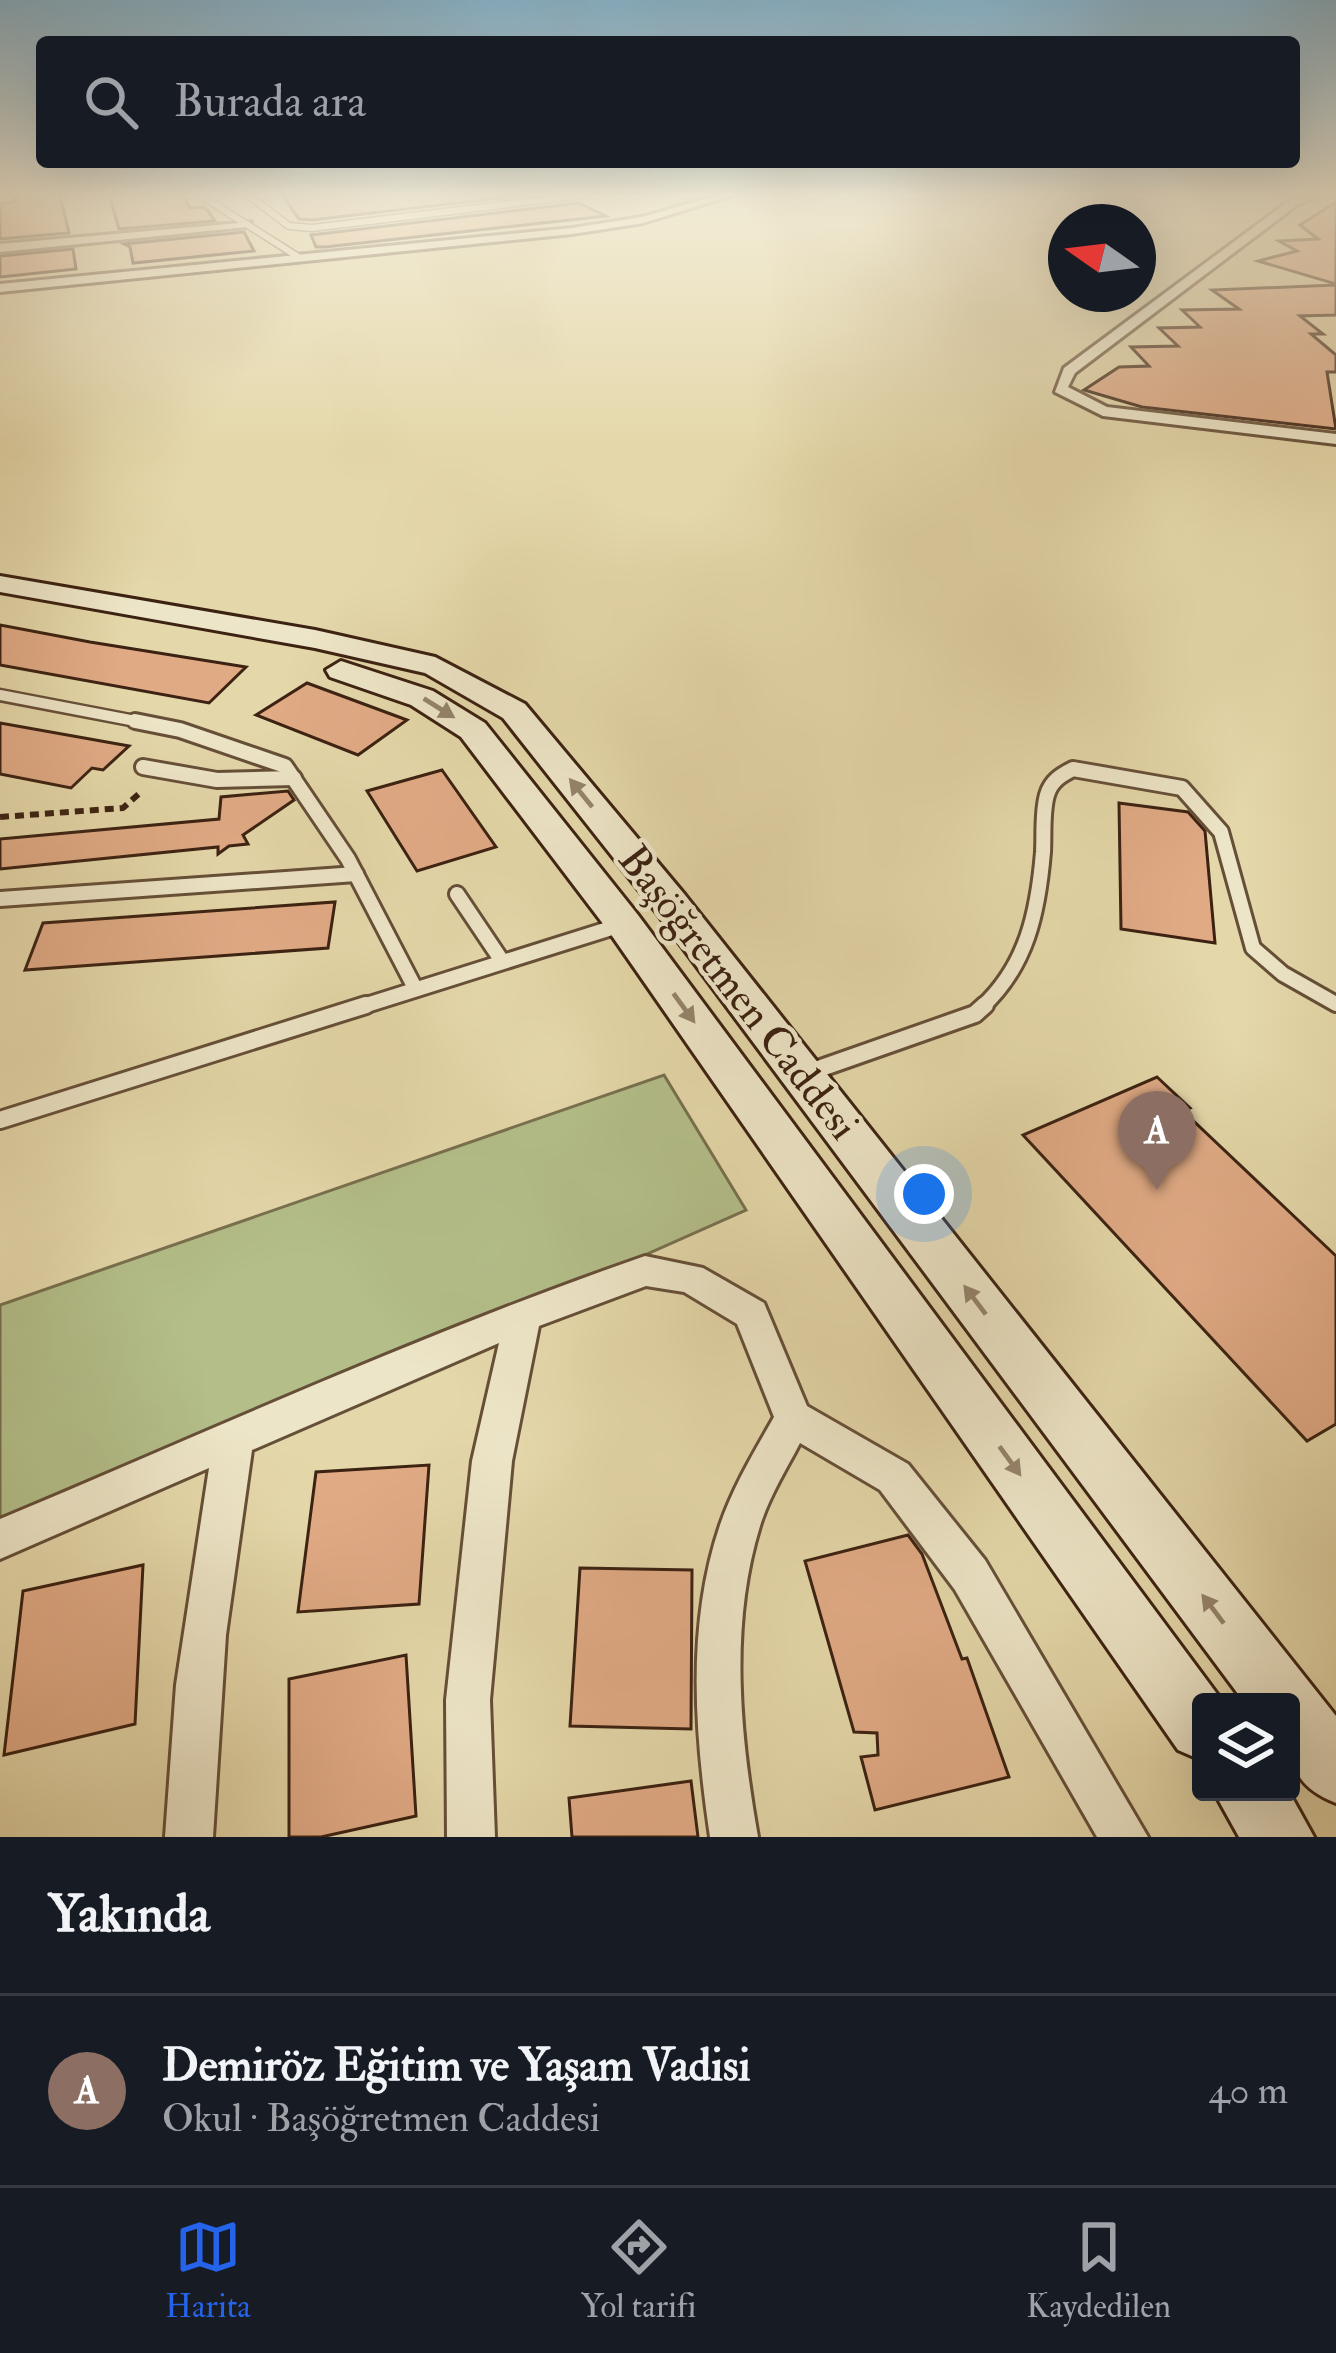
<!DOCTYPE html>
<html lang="tr">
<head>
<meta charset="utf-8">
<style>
  :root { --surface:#171b24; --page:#20242c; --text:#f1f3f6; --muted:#9ea1a6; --line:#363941; --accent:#2563eb }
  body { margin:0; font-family:"IM FELL Double Pica",serif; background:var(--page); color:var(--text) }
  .controls { position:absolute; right:36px; bottom:36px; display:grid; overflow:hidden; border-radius:12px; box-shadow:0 12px 48px #0002 }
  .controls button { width:108px; height:108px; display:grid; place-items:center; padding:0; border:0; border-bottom:3px solid var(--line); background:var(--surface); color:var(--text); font:60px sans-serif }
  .compass { position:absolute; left:1048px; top:204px; width:108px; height:108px; border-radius:50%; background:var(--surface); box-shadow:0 12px 48px #0002; rotate:284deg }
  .you { position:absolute; left:924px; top:1194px; width:42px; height:42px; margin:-30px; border:9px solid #fff; border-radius:50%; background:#1a73e8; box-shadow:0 0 0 18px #1a73e833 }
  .badge { display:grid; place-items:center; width:78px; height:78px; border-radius:50%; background:var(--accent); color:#fff; font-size:39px; font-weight:700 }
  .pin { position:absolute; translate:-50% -99px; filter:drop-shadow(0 3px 6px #0008) }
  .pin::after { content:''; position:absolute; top:63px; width:42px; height:36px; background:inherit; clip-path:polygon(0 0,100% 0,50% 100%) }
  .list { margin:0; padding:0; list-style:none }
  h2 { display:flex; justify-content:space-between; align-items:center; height:156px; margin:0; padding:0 48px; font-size:51px }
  h2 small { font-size:39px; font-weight:400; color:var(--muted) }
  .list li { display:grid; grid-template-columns:78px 1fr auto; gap:36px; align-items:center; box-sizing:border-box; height:192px; padding:0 48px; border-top:3px solid var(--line) }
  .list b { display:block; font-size:45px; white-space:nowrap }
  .list p { margin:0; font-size:39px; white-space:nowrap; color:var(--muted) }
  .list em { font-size:39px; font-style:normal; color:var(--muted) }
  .icon { flex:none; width:66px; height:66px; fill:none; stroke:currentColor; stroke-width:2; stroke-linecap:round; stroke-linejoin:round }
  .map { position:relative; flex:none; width:1336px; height:1837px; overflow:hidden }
  .search { position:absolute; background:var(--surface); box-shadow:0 12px 48px #0002; left:36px; right:36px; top:36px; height:132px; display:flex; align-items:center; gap:30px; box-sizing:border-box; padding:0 42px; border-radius:12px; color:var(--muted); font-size:45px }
  .sheet { height:348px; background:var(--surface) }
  nav { display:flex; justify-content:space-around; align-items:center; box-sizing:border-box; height:168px; border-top:3px solid var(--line); background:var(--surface); font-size:33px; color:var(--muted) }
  nav a { display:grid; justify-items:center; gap:6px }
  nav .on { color:var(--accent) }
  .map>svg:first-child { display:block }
  .green { fill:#b3be89; stroke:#78704e; stroke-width:3 }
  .building { fill:#e0aa85; stroke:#3c2212; stroke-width:3 }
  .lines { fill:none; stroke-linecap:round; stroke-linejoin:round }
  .lane-far3-casing { stroke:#664f38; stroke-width:9 }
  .lane-far2-casing { stroke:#664f38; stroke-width:15 }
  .lane-far1-casing { stroke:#664f38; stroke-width:20 }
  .lane-casing { stroke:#664f38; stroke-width:22 }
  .street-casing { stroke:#664f38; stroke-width:6 }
  .secondary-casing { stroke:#3c2212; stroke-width:6 }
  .path { stroke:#3c2212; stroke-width:6; stroke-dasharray:9 6; stroke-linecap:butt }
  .lane-far3 { stroke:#ede5c7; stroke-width:6 }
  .lane-far2 { stroke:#ede5c7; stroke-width:10 }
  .lane-far1 { stroke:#ede5c7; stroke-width:14 }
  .lane { stroke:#ede5c7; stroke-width:16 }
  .street { fill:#ede5c7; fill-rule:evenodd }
  .secondary { fill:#ede5c7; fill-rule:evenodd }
  .oneway { fill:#94846c }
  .labels { text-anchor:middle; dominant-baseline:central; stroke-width:9; stroke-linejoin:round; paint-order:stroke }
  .street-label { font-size:42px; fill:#3c2212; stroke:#ede5c7 }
</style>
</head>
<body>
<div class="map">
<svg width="1336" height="1837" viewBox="0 0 1336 1837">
  <rect width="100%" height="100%" fill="#e4d7a9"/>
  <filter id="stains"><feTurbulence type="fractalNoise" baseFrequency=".00167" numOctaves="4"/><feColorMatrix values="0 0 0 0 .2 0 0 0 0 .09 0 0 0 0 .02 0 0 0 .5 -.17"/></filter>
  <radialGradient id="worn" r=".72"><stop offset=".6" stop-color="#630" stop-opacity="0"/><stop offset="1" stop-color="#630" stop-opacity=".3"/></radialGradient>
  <!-- green -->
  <polygon class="green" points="664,1075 746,1210 0,1542 0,1305"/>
  <!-- building -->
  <g class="building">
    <polygon points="15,195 60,195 69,233 0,239 0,204 15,202"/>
    <polygon points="109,195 183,196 190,208 205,207 215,221 119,229"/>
    <polygon points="282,195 524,195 312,220 299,219"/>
    <polygon points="1336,202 1336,284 1258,261 1297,251 1279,241 1318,239 1300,225"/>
    <polygon points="579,203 606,216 325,247 316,247 311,235"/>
    <polygon points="244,232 254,251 133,263 130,247 124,244"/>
    <polygon points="73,249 76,269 0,277 0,256"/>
    <polygon points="1336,285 1336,315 1300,316 1323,334 1311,334 1336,355 1336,372 1327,372 1336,429 1142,407 1084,390 1119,367 1149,366 1131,347 1178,346 1159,328 1200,327 1182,310 1239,309 1212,290"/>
    <polygon points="0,625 90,642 246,667 209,703 0,665"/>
    <polygon points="307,683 407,720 358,755 256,715"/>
    <polygon points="0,723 129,746 103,770 92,768 71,788 0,774"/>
    <polygon points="442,770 496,847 417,871 367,791"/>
    <polygon points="288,791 294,800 243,835 248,844 229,846 218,854 218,847 0,869 0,839 219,819 221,797"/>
    <polygon points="1119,803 1188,812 1205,831 1215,943 1121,929"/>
    <polygon points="335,902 328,948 25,970 43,923"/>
    <polygon points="1157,1077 1190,1108 1183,1111 1336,1256 1336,1424 1307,1441 1023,1135"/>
    <polygon points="429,1465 419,1604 298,1612 316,1472"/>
    <polygon points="908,1535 922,1554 962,1659 967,1658 1009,1777 875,1810 861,1757 878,1755 877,1733 854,1732 805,1561"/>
    <polygon points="143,1565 135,1724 4,1755 23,1591"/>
    <polygon points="580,1568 692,1570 691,1729 570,1726"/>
    <polygon points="406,1655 416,1816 321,1837 289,1837 289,1679"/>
    <polygon points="691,1781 698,1837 572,1837 569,1798"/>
  </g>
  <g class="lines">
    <!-- lane-far3 casing -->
    <g class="lane-far3-casing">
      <g id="lane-far3">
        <polyline points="200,195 300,258"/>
        <polyline points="248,195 289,226 312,228 584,195"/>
      </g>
    </g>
    <!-- lane-far2 casing -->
    <g class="lane-far2-casing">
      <polyline id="lane-far2" points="0,695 151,724"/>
    </g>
    <!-- lane-far1 casing -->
    <g class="lane-far1-casing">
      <g id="lane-far1">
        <polyline points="135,721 180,730 285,766 348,859 415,988"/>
        <polyline points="143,767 217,780 294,778"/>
        <polyline points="457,894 502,961"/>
        <polyline points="0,899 356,874"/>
        <polyline points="357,1008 624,924"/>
        <path d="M 981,1008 C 1027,966 1038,912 1043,852 C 1044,834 1042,812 1047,795 C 1051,781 1061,775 1073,769 L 1182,788 L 1221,832 L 1253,948 L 1283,974 L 1336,1004"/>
      </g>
    </g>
    <!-- lane casing -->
    <g class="lane-casing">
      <g id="lane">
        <polyline points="807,1073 975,1014 985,1005"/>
        <polyline points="0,1120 366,1005"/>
      </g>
    </g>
    <!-- street casing -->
    <g class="street-casing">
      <g id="street">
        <polygon points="718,195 734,195 643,223 572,234 0,292 0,284 572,228 642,217"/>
        <polygon points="1306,195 1321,195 1297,205 1075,373 1068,387 1107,407 1336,434 1336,444 1103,416 1055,392 1064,368 1289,201"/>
        <polygon points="251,222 247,227 0,252 0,244"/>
        <path d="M 645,1256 L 703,1268 L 764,1303 L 807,1406 L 908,1464 L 985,1560 L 1148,1837 L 1097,1837 L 955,1590 L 880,1490 L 800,1443 C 786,1470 769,1497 760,1526 C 729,1626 740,1735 758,1837 L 710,1837 C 695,1735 686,1625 720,1525 C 733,1487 754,1452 774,1417 L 737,1324 L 684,1292 L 646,1286 L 539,1326 L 512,1461 L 490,1700 L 495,1837 L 447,1837 L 446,1700 L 472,1461 L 499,1343 L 252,1450 L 226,1635 L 213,1837 L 165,1837 L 176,1685 L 209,1468 L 0,1559 L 0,1519 C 215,1429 423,1333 645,1256 Z"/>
      </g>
    </g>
    <!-- secondary casing -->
    <g class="secondary-casing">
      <g id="secondary">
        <path d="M 0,576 L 315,630 L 435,657 L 525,704 L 685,895 L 1336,1716 L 1336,1803 C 1283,1782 1291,1752 1291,1702 L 1244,1702 L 657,913 L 503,718 L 425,673 L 315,648 L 0,592 Z"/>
        <polygon points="341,661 433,691 485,723 638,915 1223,1702 1201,1702 1201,1760 1178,1750 610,933 461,737 411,705 330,677 326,670"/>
        <polygon points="1214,1792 1289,1792 1314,1837 1239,1837"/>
      </g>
    </g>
    <!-- path -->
    <polyline class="path" points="0,817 123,808 142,791"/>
    <!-- lane-far3 -->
    <use href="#lane-far3" class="lane-far3"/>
    <!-- lane-far2 -->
    <use href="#lane-far2" class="lane-far2"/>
    <!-- lane-far1 -->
    <use href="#lane-far1" class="lane-far1"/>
    <!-- lane -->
    <use href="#lane" class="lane"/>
    <!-- street -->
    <use href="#street" class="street"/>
    <!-- secondary -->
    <use href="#secondary" class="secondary"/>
  </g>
  <!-- one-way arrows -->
  <defs><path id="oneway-solid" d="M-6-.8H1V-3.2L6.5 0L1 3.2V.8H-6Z" transform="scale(3)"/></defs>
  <g class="oneway">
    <use href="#oneway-solid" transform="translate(439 708) rotate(32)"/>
    <use href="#oneway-solid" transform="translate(581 793) rotate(-129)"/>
    <use href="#oneway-solid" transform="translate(684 1008) rotate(54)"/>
    <use href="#oneway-solid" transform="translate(975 1300) rotate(-127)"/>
    <use href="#oneway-solid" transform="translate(1010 1461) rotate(54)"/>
    <use href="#oneway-solid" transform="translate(1213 1609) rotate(-127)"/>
  </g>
  <!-- sky -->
  <linearGradient id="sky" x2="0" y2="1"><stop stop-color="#87b6d0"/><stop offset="0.43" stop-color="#f3edd8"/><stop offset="1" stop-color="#f3edd8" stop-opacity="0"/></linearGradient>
  <rect width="1336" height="452" fill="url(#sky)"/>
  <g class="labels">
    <!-- street labels -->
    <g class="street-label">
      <text transform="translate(738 993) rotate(52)">Başöğretmen Caddesi</text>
    </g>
  </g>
  <rect width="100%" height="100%" filter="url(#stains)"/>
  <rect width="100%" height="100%" fill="url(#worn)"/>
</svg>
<div class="controls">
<button><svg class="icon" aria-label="layers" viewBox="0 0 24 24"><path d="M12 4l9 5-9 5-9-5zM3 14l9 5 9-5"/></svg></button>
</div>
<svg class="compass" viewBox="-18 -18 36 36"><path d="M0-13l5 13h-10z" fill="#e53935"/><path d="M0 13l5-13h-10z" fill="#9ea1a6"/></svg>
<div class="you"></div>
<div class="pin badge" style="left:1157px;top:1190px;background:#8d6e63">A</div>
<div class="search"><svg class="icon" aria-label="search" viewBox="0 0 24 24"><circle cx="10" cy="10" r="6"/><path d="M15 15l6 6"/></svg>Burada ara</div>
</div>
<section class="sheet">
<h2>Yakında<small></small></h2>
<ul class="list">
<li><span class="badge" style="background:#8d6e63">A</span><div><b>Demiröz Eğitim ve Yaşam Vadisi</b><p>Okul · Başöğretmen Caddesi</p></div><em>40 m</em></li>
</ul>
</section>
<nav>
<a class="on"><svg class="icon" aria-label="map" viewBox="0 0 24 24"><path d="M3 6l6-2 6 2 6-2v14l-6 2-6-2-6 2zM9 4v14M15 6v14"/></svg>Harita</a>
<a><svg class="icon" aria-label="directions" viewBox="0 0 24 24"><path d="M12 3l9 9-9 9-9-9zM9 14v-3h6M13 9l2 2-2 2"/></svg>Yol tarifi</a>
<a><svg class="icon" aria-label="saved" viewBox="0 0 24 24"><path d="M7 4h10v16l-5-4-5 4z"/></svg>Kaydedilen</a>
</nav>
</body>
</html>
